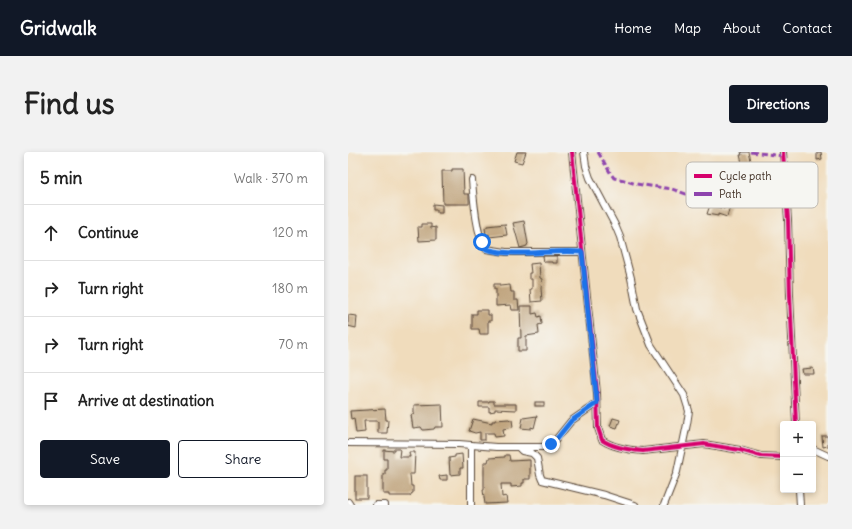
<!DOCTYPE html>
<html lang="en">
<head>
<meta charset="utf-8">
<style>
  :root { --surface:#fff; --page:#f2f2f2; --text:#222; --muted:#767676; --line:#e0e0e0; --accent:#111827 }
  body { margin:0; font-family:Delius,sans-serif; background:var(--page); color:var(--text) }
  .controls { position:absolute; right:12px; bottom:12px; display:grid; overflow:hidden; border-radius:4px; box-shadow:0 2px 6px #0003 }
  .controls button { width:36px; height:36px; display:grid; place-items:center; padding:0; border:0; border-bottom:1px solid var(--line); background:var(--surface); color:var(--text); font:20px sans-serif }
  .stop { position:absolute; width:12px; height:12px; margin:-9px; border:3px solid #1a73e8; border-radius:50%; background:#fff }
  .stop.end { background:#1a73e8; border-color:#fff; box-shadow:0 1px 4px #0008 }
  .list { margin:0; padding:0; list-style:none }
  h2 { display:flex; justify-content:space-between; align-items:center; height:52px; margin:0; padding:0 16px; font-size:17px }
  h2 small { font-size:13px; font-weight:400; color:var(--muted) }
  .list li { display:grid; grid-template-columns:26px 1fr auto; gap:12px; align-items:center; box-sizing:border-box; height:56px; padding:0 16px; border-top:1px solid var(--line) }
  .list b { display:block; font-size:15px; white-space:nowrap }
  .list em { font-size:13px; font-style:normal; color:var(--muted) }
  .actions { display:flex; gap:8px; padding:12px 16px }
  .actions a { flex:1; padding:9px 0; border:1px solid var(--accent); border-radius:4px; text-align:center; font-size:14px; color:var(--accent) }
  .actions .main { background:var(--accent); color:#fff }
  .icon { flex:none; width:22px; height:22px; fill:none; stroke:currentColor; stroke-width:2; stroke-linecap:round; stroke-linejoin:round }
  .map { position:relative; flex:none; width:480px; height:353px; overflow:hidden; border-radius:4px }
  header { display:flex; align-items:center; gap:24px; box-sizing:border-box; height:56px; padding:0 20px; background:var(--accent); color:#fff }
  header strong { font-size:19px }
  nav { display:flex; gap:22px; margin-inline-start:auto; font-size:14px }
  .intro { display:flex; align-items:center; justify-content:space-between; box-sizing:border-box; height:96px; padding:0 24px }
  h1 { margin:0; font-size:28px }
  .button { padding:10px 18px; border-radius:4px; background:var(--accent); color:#fff; font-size:14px; font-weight:700 }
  main { display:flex; gap:24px; padding:0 24px }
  aside { flex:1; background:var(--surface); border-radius:4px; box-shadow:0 2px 6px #0003 }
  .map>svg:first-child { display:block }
  .building { fill:#bfa37c }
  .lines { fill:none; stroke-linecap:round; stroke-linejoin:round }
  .minor-casing { stroke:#564536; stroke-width:8 }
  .minor { stroke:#fff; stroke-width:6 }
  .quiet { stroke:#8e44ad; stroke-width:3; stroke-dasharray:6 3; stroke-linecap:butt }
  .cycleway-casing { stroke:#f6f6f2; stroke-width:6 }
  .cycleway { stroke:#d6006c; stroke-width:4 }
  .route { stroke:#1a73e8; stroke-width:5 }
  .key { fill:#f6f6f2; stroke:#beb9b2; stroke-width:1 }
  .key-label { font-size:11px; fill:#3b2a1e }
</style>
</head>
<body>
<header>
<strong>Gridwalk</strong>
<nav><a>Home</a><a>Map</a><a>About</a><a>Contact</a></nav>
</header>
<div class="intro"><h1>Find us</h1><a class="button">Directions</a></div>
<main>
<aside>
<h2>5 min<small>Walk · 370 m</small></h2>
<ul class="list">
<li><svg class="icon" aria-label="ahead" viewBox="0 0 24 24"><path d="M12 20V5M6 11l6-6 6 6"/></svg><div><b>Continue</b></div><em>120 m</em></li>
<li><svg class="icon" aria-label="right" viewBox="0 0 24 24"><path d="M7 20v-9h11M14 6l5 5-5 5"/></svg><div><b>Turn right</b></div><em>180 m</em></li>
<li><svg class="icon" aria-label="right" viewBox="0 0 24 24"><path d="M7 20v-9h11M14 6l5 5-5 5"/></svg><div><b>Turn right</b></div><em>70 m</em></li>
<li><svg class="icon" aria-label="arrive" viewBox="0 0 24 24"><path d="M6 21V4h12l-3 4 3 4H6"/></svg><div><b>Arrive at destination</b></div></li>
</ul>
<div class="actions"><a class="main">Save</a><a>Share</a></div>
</aside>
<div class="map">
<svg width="480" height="353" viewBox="0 0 480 353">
  <rect width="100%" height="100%" fill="#f6f6f2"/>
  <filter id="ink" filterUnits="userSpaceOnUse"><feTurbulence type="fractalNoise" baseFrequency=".025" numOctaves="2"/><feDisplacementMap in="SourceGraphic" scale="8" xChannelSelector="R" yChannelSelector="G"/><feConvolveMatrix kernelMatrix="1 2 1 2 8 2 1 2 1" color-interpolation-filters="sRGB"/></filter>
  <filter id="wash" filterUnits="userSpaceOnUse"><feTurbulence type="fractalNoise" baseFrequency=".012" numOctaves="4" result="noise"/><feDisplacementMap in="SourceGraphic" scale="16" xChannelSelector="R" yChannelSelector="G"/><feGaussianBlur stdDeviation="0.9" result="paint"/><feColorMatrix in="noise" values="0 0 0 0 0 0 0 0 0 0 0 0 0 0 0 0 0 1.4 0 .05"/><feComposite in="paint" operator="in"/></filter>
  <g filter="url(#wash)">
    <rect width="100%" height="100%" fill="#f0dcbc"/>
    <g id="blocks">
      <!-- building -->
      <g class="building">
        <polygon points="169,0 178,0 174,11 166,9"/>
        <polygon points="393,0 401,0 405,18 403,19 403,21 398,22 397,18 396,18 392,3 394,3"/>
        <polygon points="469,0 473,0 474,7 469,8"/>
        <polygon points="104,17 115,17 116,42 121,42 121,52 95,52 94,19 104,19"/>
        <polygon points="85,52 94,53 94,61 89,61 89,58 85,58"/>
        <polygon points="362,53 376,57 377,53 382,54 379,65 370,62 370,64 359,62"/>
        <polygon points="176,69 180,92 179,93 179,94 172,96 165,71"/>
        <polygon points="74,72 83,72 83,76 88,75 88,88 71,89 70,75 74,75"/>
        <polygon points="157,72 159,83 141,85 141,82 138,83 137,76 139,75 139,74"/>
        <polygon points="195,104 209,104 209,111 204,111 204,110 196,110"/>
        <polygon points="191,111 192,126 194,127 193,136 194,149 183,150 182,137 184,137 184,127 181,127 181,121 183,121 182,112"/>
        <polygon points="146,132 152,132 152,134 162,133 163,140 166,140 166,148 170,148 171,158 164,158 163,153 148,154 148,137 146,137"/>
        <polygon points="172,154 184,154 184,162 189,161 190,165 193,164 194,172 190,173 191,182 178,184 178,199 170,199 170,186 173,186"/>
        <polygon points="129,158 140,158 140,163 143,163 143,169 140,169 140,182 132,182 131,177 124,177 124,162 129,162"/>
        <polygon points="0,163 9,164 8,176 0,174"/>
        <polygon points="465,216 466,222 455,222 454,217"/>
        <polygon points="141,249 146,249 146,252 168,252 168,258 147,257 147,259 141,260 141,255 131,255 131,250 141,250"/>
        <rect x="187" y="250" width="9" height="4"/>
        <polygon points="94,252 95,275 87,275 86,277 75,278 73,275 65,276 63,263 66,261 66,253"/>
        <polygon points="37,257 38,268 40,268 39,281 30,281 30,269 16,269 17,280 8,281 6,266 3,267 2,259"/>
        <polygon points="189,264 186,276 183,275 183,277 173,276 175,266"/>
        <polygon points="265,266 272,268 269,276 262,274"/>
        <polygon points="125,267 144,271 144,269 147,269 147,268 161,267 162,268 164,268 165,275 155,277 156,284 147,285 146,281 137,281 137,288 132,288 132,280 127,281 121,279"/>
        <polygon points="474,284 479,284 480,285 480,294 475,295"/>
        <polygon points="46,297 52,297 51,305 62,305 61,300 67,300 66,322 62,322 63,334 65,334 65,341 64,341 62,344 41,344 41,342 35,342 35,322 37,322 37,318 39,318 39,307 36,307 36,298 46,299"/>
        <polygon points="114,302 115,316 112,316 112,322 102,323 101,306 107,305 107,303"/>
        <polygon points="157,303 161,303 162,309 182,308 182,327 176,327 176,331 174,331 174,334 163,335 163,332 153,332 154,345 158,344 159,351 137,352 135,338 136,338 136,310 140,310 141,306 157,305"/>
        <polygon points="99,323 99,328 92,328 91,324"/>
        <rect x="7" y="324" width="12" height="22"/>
      </g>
    </g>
  </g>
  <g filter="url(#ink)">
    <use href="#blocks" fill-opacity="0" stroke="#564536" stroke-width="1"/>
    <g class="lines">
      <!-- minor casing -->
      <g class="minor-casing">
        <g id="minor">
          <path d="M 224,0 L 249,241 L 250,276 L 254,288 C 266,296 281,298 295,299 L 356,292 L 392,298 L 413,304 L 435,305"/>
          <polyline points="236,0 238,14 242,26 267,73 272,85 283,126 289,157 303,193 336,243 341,259 339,272 329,320 316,353"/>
          <polyline points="435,0 440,68 442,143 448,272"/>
          <path d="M 124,28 C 125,41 129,88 138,97 L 158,100 L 234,100"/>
          <polyline points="0,291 111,292 148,295 195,295 206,290 223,269 249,251"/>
          <polyline points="171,296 174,299 184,301 189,306 192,323 194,328 256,343 287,353"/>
          <polyline points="465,297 480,304"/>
          <polyline points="451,338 452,353"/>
          <polyline points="0,350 2,353"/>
          <polyline points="28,353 37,353"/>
          <polyline points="123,353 123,293"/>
        </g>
      </g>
      <!-- minor -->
      <use href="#minor" class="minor"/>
      <!-- quiet -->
      <g class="quiet">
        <polyline points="250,0 263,22 266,26 276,28 288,32 324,37 341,43 384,46 425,39 430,35 438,35"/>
        <polyline points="403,0 435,4"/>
      </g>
      <!-- cycleway casing -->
      <g class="cycleway-casing">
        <g id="cycleway">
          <path d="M 224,0 L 249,241 L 250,276 L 254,288 C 266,296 281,298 295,299 L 356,292 L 392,298 L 413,304 L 435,305"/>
          <polyline points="435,0 440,68 442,143 448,272"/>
        </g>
      </g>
      <!-- cycleway -->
      <use href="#cycleway" class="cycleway"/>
    </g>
  </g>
  <g class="lines" filter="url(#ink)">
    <!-- route -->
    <path class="route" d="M 134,90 L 138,97 C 169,106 202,97 234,100 L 249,251 L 223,269 L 206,290 L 203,292"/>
  </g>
  <!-- legend -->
  <rect x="338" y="10" width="132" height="46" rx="6" class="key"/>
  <rect x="346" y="22" width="18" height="4" fill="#d6006c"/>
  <rect x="346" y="40" width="18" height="4" fill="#8e44ad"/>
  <g class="key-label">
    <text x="371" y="28">Cycle path</text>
    <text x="371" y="46">Path</text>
  </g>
</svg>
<div class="controls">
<button>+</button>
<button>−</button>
</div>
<div class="stop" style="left:134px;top:90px"></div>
<div class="stop end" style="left:203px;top:292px"></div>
</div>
</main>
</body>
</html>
